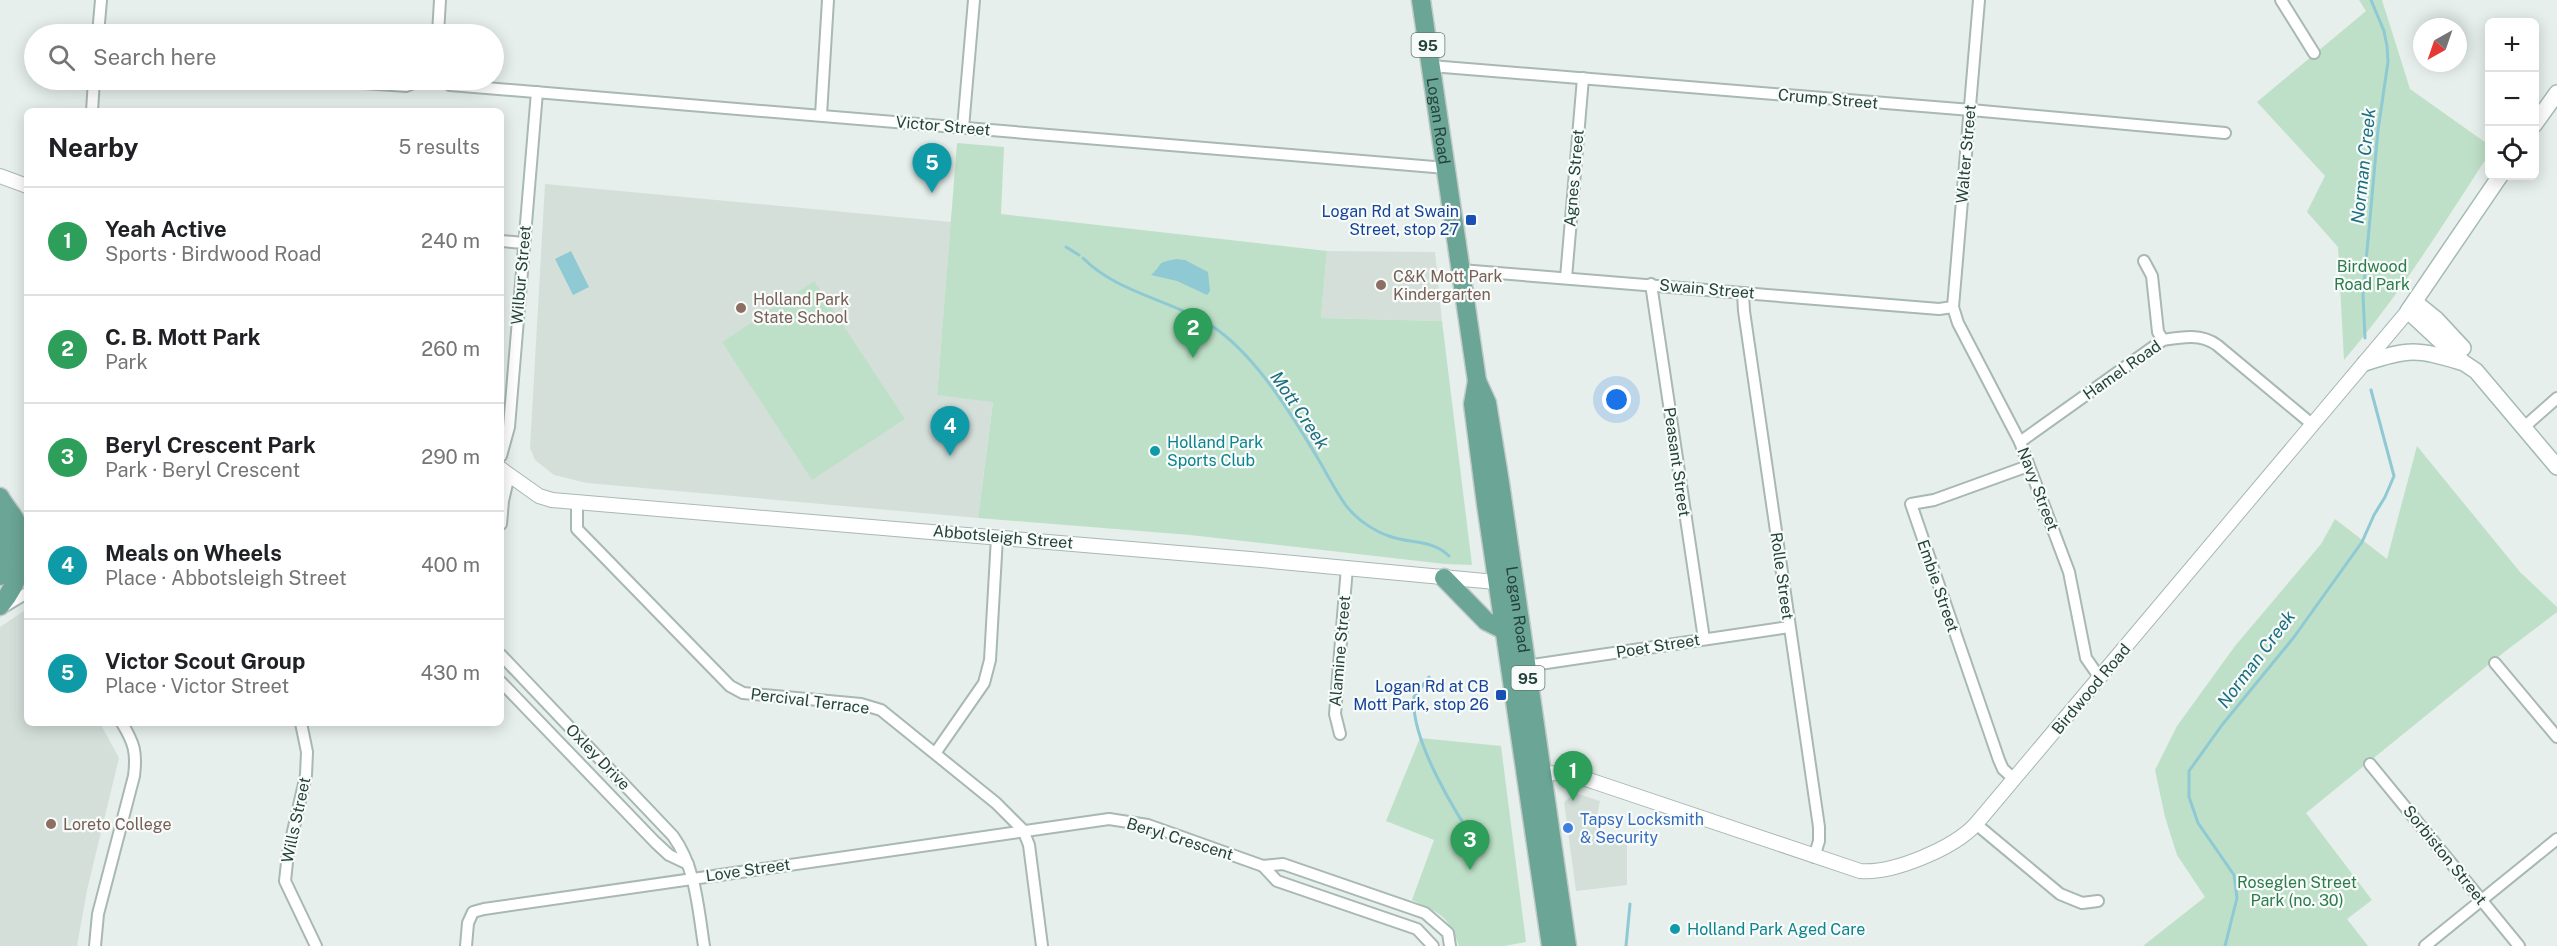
<!DOCTYPE html>
<html lang="en">
<head>
<meta charset="utf-8">
<style>
  :root { --surface:#fff; --page:#f6f6f6; --text:#202124; --muted:#757577; --line:#e0e0e0; --accent:#7f4e3f }
  body { margin:0; font-family:"Public Sans",sans-serif; background:var(--page); color:var(--text) }
  .controls { position:absolute; right:18px; top:18px; display:grid; overflow:hidden; border-radius:9px; box-shadow:0 3px 15px #0003 }
  .controls button { width:54px; height:54px; display:grid; place-items:center; padding:0; border:0; border-bottom:2px solid var(--line); background:var(--surface); color:var(--text); font:30px sans-serif }
  .compass { position:absolute; left:2413px; top:18px; width:54px; height:54px; border-radius:50%; background:var(--surface); box-shadow:0 3px 15px #0003; rotate:220deg }
  .you { position:absolute; left:1617px; top:400px; width:21px; height:21px; margin:-15px; border:4px solid #fff; border-radius:50%; background:#1a73e8; box-shadow:0 0 0 9px #1a73e833 }
  .badge { display:grid; place-items:center; width:39px; height:39px; border-radius:50%; background:var(--accent); color:#fff; font-size:20px; font-weight:700 }
  .pin { position:absolute; translate:-50% -50px; filter:drop-shadow(0 2px 3px #0008) }
  .pin::after { content:''; position:absolute; top:32px; width:21px; height:18px; background:inherit; clip-path:polygon(0 0,100% 0,50% 100%) }
  .list { margin:0; padding:0; list-style:none }
  h2 { display:flex; justify-content:space-between; align-items:center; height:78px; margin:0; padding:0 24px; font-size:26px }
  h2 small { font-size:20px; font-weight:400; color:var(--muted) }
  .list li { display:grid; grid-template-columns:39px 1fr auto; gap:18px; align-items:center; box-sizing:border-box; height:108px; padding:0 24px; border-top:2px solid var(--line) }
  .list b { display:block; font-size:22px; white-space:nowrap }
  .list p { margin:0; font-size:20px; white-space:nowrap; color:var(--muted) }
  .list em { font-size:20px; font-style:normal; color:var(--muted) }
  .icon { flex:none; width:33px; height:33px; fill:none; stroke:currentColor; stroke-width:2; stroke-linecap:round; stroke-linejoin:round }
  .map { position:relative; flex:none; width:2557px; height:946px; overflow:hidden }
  .search { position:absolute; background:var(--surface); box-shadow:0 3px 15px #0003; left:24px; top:24px; width:480px; height:66px; display:flex; align-items:center; gap:15px; box-sizing:border-box; padding:0 21px; border-radius:33px; color:var(--muted); font-size:22px }
  .panel { position:absolute; background:var(--surface); box-shadow:0 3px 15px #0003; left:24px; top:108px; width:480px; height:618px; border-radius:9px }
  .map>svg:first-child { display:block }
  .built { fill:#d4dfda }
  .green { fill:#bfe0c8 }
  .water { fill:#8ec9d4 }
  .lines { fill:none; stroke-linecap:round; stroke-linejoin:round }
  .stream { stroke:#8ec9d4; stroke-width:3 }
  .minor-casing { stroke:#a8b8b2; stroke-width:14 }
  .tertiary-casing { stroke:#a8b8b2; stroke-width:16 }
  .secondary-casing { stroke:#a4bbb3; stroke-width:18 }
  .primary-casing { stroke:#c2cac8; stroke-width:21 }
  .minor { stroke:#fff; stroke-width:10 }
  .tertiary { stroke:#fff; stroke-width:14 }
  .secondary { stroke:#fff; stroke-width:15 }
  .primary { stroke:#6aa596; stroke-width:18 }
  .transit-dot { fill:#1a4fb4; stroke:#f7fbf9; stroke-width:2 }
  .education-dot { fill:#8d6e63; stroke:#f7fbf9; stroke-width:2 }
  .culture-dot { fill:#0f9aa8; stroke:#f7fbf9; stroke-width:2 }
  .shop-dot { fill:#3f7fe0; stroke:#f7fbf9; stroke-width:2 }
  .labels { text-anchor:middle; dominant-baseline:central; stroke-width:4.5; stroke-linejoin:round; paint-order:stroke }
  .shield { fill:#f7fbf9; stroke:#637a73; stroke-width:1.5 }
  .shield-label { font-size:15px; font-weight:bold; fill:#24423a }
  .street-label { font-size:16px; fill:#24423a; stroke:#f7fbf9 }
  .transit-label { font-size:16px; fill:#164399; stroke:#f7fbf9; text-anchor:end }
  .park-label { font-size:16px; fill:#2d7a4b; stroke:#f7fbf9 }
  .education-label { font-size:16px; fill:#785e54; stroke:#f7fbf9; text-anchor:start }
  .culture-label { font-size:16px; fill:#0d838f; stroke:#f7fbf9; text-anchor:start }
  .shop-label { font-size:16px; fill:#366cbe; stroke:#f7fbf9; text-anchor:start }
  .water-label { font-size:18px; font-style:italic; fill:#1c6f80; stroke:#f7fbf9 }
</style>
</head>
<body>
<div class="map">
<svg width="2557" height="946" viewBox="0 0 2557 946">
  <rect width="100%" height="100%" fill="#e6efeb"/>
  <!-- built -->
  <g class="built">
    <polygon points="545,184 951,222 937,394 993,401 978,518 587,483 554,475 535,460 530,448"/>
    <polygon points="1327,251 1435,252 1442,321 1321,318"/>
    <polygon points="27,609 27,723 100,723 119,758 87,890 77,946 0,946 0,627"/>
    <polygon points="1575,793 1600,801 1597,815 1601,842 1627,839 1627,885 1576,891 1564,802"/>
  </g>
  <!-- green -->
  <g class="green">
    <path d="M 2359,0 L 2382,0 L 2410,89 L 2489,145 L 2489,154 C 2443,225 2399,296 2344,360 L 2338,247 L 2307,212 L 2325,176 L 2257,102 L 2366,11 Z"/>
    <polygon points="957,143 1004,147 1001,214 1327,251 1321,318 1442,321 1472,565 1445,564 1190,535 978,518 993,402 937,395"/>
    <polygon points="814,281 905,419 812,480 722,342"/>
    <polygon points="2417,446 2520,572 2557,607 2557,612 2503,653 2306,813 2372,900 2347,919 2368,946 2143,946 2205,897 2177,855 2165,817 2155,770 2177,726 2235,646 2321,544 2335,519 2387,559"/>
    <path d="M 1420,738 L 1501,746 L 1526,942 L 1504,946 L 1459,946 C 1448,914 1440,914 1412,900 L 1434,840 L 1386,821 Z"/>
  </g>
  <!-- water -->
  <g class="water">
    <polygon points="571,251 589,287 573,295 555,259"/>
    <path d="M 1176,259 L 1185,260 L 1208,272 L 1210,291 L 1207,295 L 1177,281 L 1151,275 C 1164,264 1154,263 1176,259 Z"/>
  </g>
  <g class="lines">
    <!-- stream -->
    <g class="stream">
      <polyline points="1066,247 1079,255"/>
      <path d="M 1083,258 C 1119,295 1177,300 1219,331 C 1259,361 1292,415 1317,457 C 1326,472 1338,496 1348,508 C 1358,520 1374,531 1389,536 C 1410,544 1432,539 1449,556"/>
      <polyline points="2365,338 2363,295 2378,130 2388,62 2387,46 2384,31 2371,0"/>
      <path d="M 1429,677 L 1414,697 C 1410,739 1456,815 1481,849"/>
      <polyline points="1626,946 1630,904"/>
      <polyline points="2225,946 2237,898 2234,875 2198,823 2189,797 2189,771 2222,725 2294,637 2362,542 2374,515 2385,497 2394,476 2371,390"/>
    </g>
    <!-- minor casing -->
    <g class="minor-casing">
      <g id="minor">
        <polyline points="1979,0 1953,307 1958,323 2020,442 2069,572 2086,658 2100,678"/>
        <polyline points="2281,0 2314,53"/>
        <polyline points="98,34 101,0"/>
        <polyline points="438,34 440,0"/>
        <polyline points="1431,66 1971,110 2225,133"/>
        <polyline points="321,80 406,86 421,80"/>
        <polyline points="442,80 450,85 1446,168"/>
        <polyline points="92,111 94,80"/>
        <polyline points="821,115 828,0"/>
        <polyline points="963,128 974,0"/>
        <polyline points="501,241 524,243"/>
        <polyline points="2144,261 2152,276 2158,332 2163,340"/>
        <polyline points="1461,270 1939,309 1953,307"/>
        <polyline points="1566,278 1583,78"/>
        <polyline points="1651,284 1704,639"/>
        <polyline points="1743,293 1744,311 1819,827 1819,841 1814,857"/>
        <polyline points="2523,428 2557,398"/>
        <path d="M 2020,442 L 2163,340 C 2181,337 2201,333 2217,345 L 2313,425"/>
        <polyline points="501,456 509,427 537,92"/>
        <polyline points="577,502 577,529 730,686 743,693 861,704 881,710 996,803 1023,830 1029,845 1042,946"/>
        <polyline points="501,524 503,501 509,475"/>
        <polyline points="2,608 27,593"/>
        <path d="M 501,655 L 673,836 C 696,868 698,908 704,946"/>
        <polyline points="2495,663 2557,737"/>
        <polyline points="1526,666 1789,627"/>
        <polyline points="501,682 655,842 669,855 688,864"/>
        <polyline points="301,723 307,752 306,775 288,853 285,881 316,946"/>
        <polyline points="1340,734 1335,714 1347,567"/>
        <polyline points="936,752 984,683 990,660 997,537"/>
        <polyline points="2370,764 2519,946"/>
        <polyline points="2014,779 2003,769 1999,760 1911,504 1934,500 2028,466"/>
        <polyline points="1976,824 2060,894 2082,903 2098,901"/>
        <polyline points="1263,866 1277,881 1417,929 1433,946"/>
        <path d="M 95,946 L 98,914 L 134,776 C 137,752 134,743 122,723"/>
        <polyline points="466,946 468,923 473,912 484,909 1109,819 1148,825 1263,866 1283,864 1425,913 1448,933 1450,946"/>
        <polyline points="2425,946 2557,839"/>
      </g>
    </g>
    <!-- tertiary casing -->
    <g class="tertiary-casing">
      <g id="tertiary">
        <polyline points="0,176 27,186"/>
        <polyline points="501,469 539,496 552,500 1250,559 1506,583"/>
        <path d="M 1533,774 L 1560,773 L 1580,777 L 1860,871 C 1893,874 1954,848 1976,824 L 2408,311"/>
      </g>
    </g>
    <!-- secondary casing -->
    <g class="secondary-casing">
      <g id="secondary">
        <polyline points="2534,125 2557,93"/>
        <polyline points="2500,176 2408,311 2464,363 2476,371 2557,467"/>
        <polyline points="2415,302 2436,319 2463,348"/>
        <path d="M 2365,363 C 2409,348 2417,349 2461,362"/>
      </g>
    </g>
    <!-- primary casing -->
    <g class="primary-casing">
      <g id="primary">
        <path id="s1" d="M 1421,0 L 1477,381 L 1487,403 L 1500,483 L 1567,946"/>
        <polyline points="1477,381 1473,404 1486,504 1551,946"/>
        <path d="M 0,497 C 4,505 11,512 16,521 C 32,551 19,582 0,606"/>
        <polyline points="0,576 7,551 3,507"/>
        <polyline points="1444,578 1486,621 1504,630"/>
      </g>
    </g>
    <!-- minor -->
    <use href="#minor" class="minor"/>
    <!-- tertiary -->
    <use href="#tertiary" class="tertiary"/>
    <!-- secondary -->
    <use href="#secondary" class="secondary"/>
    <!-- primary -->
    <use href="#primary" class="primary"/>
  </g>
  <!-- markers -->
  <g class="transit-dot">
    <rect x="1465" y="214" width="12" height="12" rx="3"/>
    <rect x="1495" y="689" width="12" height="12" rx="3"/>
  </g>
  <g class="education-dot">
    <circle cx="1381" cy="285" r="6"/>
    <circle cx="741" cy="308" r="6"/>
    <circle cx="51" cy="824" r="6"/>
  </g>
  <g class="culture-dot">
    <circle cx="1155" cy="451" r="6"/>
    <circle cx="1675" cy="929" r="6"/>
  </g>
  <circle class="shop-dot" cx="1568" cy="828" r="6"/>
  <g class="labels">
    <!-- shield labels -->
    <g class="shield">
      <rect x="1411.5" y="33" width="33" height="24" rx="4.5"/>
      <rect x="1511.5" y="666" width="33" height="24" rx="4.5"/>
    </g>
    <g class="shield-label">
      <text x="1428" y="45">95</text>
      <text x="1528" y="678">95</text>
    </g>
    <!-- street labels -->
    <g class="street-label">
      <text transform="translate(1828 99) rotate(5)">Crump Street</text>
      <text stroke="none"><textPath href="#s1" startOffset="122">Logan Road</textPath></text>
      <text transform="translate(943 126) rotate(5)">Victor Street</text>
      <text transform="translate(1966 154) rotate(-85)">Walter Street</text>
      <text transform="translate(1574 178) rotate(-85)">Agnes Street</text>
      <text transform="translate(521 275) rotate(-85)">Wilbur Street</text>
      <text transform="translate(1707 289) rotate(5)">Swain Street</text>
      <text transform="translate(2122 370) rotate(-35)">Hamel Road</text>
      <text transform="translate(1677 462) rotate(82)">Peasant Street</text>
      <text transform="translate(2038 489) rotate(69)">Navy Street</text>
      <text transform="translate(1003 537) rotate(5)">Abbotsleigh Street</text>
      <text transform="translate(1782 576) rotate(82)">Rolle Street</text>
      <text transform="translate(1938 586) rotate(71)">Embie Street</text>
      <text stroke="none"><textPath href="#s1" startOffset="618">Logan Road</textPath></text>
      <text transform="translate(1658 646) rotate(-9)">Poet Street</text>
      <text transform="translate(1340 651) rotate(-85)">Alamine Street</text>
      <text transform="translate(2091 689) rotate(-50)">Birdwood Road</text>
      <text transform="translate(810 701) rotate(7)">Percival Terrace</text>
      <text transform="translate(598 757) rotate(46)">Oxley Drive</text>
      <text transform="translate(296 820) rotate(-78)">Wills Street</text>
      <text transform="translate(1180 839) rotate(17)">Beryl Crescent</text>
      <text transform="translate(2445 855) rotate(51)">Sorbiston Street</text>
      <text transform="translate(748 870) rotate(-8)">Love Street</text>
    </g>
    <!-- transit labels -->
    <g class="transit-label">
      <text x="1459" y="211">Logan Rd at Swain<tspan x="1459" dy="18">Street, stop 27</tspan></text>
      <text x="1489" y="686">Logan Rd at CB<tspan x="1489" dy="18">Mott Park, stop 26</tspan></text>
    </g>
    <!-- park labels -->
    <g class="park-label">
      <text x="2372" y="266">Birdwood<tspan x="2372" dy="18">Road Park</tspan></text>
      <text x="2297" y="882">Roseglen Street<tspan x="2297" dy="18">Park (no. 30)</tspan></text>
    </g>
    <!-- education labels -->
    <g class="education-label">
      <text x="1393" y="276">C&amp;K Mott Park<tspan x="1393" dy="18">Kindergarten</tspan></text>
      <text x="753" y="299">Holland Park<tspan x="753" dy="18">State School</tspan></text>
      <text x="63" y="824">Loreto College</text>
    </g>
    <!-- culture labels -->
    <g class="culture-label">
      <text x="1167" y="442">Holland Park<tspan x="1167" dy="18">Sports Club</tspan></text>
      <text x="1687" y="929">Holland Park Aged Care</text>
    </g>
    <!-- shop labels -->
    <g class="shop-label">
      <text x="1580" y="819">Tapsy Locksmith<tspan x="1580" dy="18">&amp; Security</tspan></text>
    </g>
    <!-- water labels -->
    <g class="water-label">
      <text transform="translate(2363 166) rotate(-84)">Norman Creek</text>
      <text transform="translate(1300 410) rotate(56)">Mott Creek</text>
      <text transform="translate(2256 659) rotate(-53)">Norman Creek</text>
    </g>
  </g>
</svg>
<div class="controls">
<button>+</button>
<button>−</button>
<button><svg class="icon" aria-label="locate" viewBox="0 0 24 24"><circle cx="12" cy="12" r="6"/><path d="M12 2v4M12 18v4M2 12h4M18 12h4"/></svg></button>
</div>
<svg class="compass" viewBox="-18 -18 36 36"><path d="M0-13l5 13h-10z" fill="#e53935"/><path d="M0 13l5-13h-10z" fill="#757577"/></svg>
<div class="you"></div>
<div class="pin badge" style="left:1573px;top:801px;background:#2e9e5b">1</div>
<div class="pin badge" style="left:1193px;top:358px;background:#2e9e5b">2</div>
<div class="pin badge" style="left:1470px;top:870px;background:#2e9e5b">3</div>
<div class="pin badge" style="left:950px;top:456px;background:#0f9aa8">4</div>
<div class="pin badge" style="left:932px;top:193px;background:#0f9aa8">5</div>
<div class="search"><svg class="icon" aria-label="search" viewBox="0 0 24 24"><circle cx="10" cy="10" r="6"/><path d="M15 15l6 6"/></svg>Search here</div>
<section class="panel">
<h2>Nearby<small>5 results</small></h2>
<ul class="list">
<li><span class="badge" style="background:#2e9e5b">1</span><div><b>Yeah Active</b><p>Sports · Birdwood Road</p></div><em>240 m</em></li>
<li><span class="badge" style="background:#2e9e5b">2</span><div><b>C. B. Mott Park</b><p>Park</p></div><em>260 m</em></li>
<li><span class="badge" style="background:#2e9e5b">3</span><div><b>Beryl Crescent Park</b><p>Park · Beryl Crescent</p></div><em>290 m</em></li>
<li><span class="badge" style="background:#0f9aa8">4</span><div><b>Meals on Wheels</b><p>Place · Abbotsleigh Street</p></div><em>400 m</em></li>
<li><span class="badge" style="background:#0f9aa8">5</span><div><b>Victor Scout Group</b><p>Place · Victor Street</p></div><em>430 m</em></li>
</ul>
</section>
</div>
</body>
</html>
